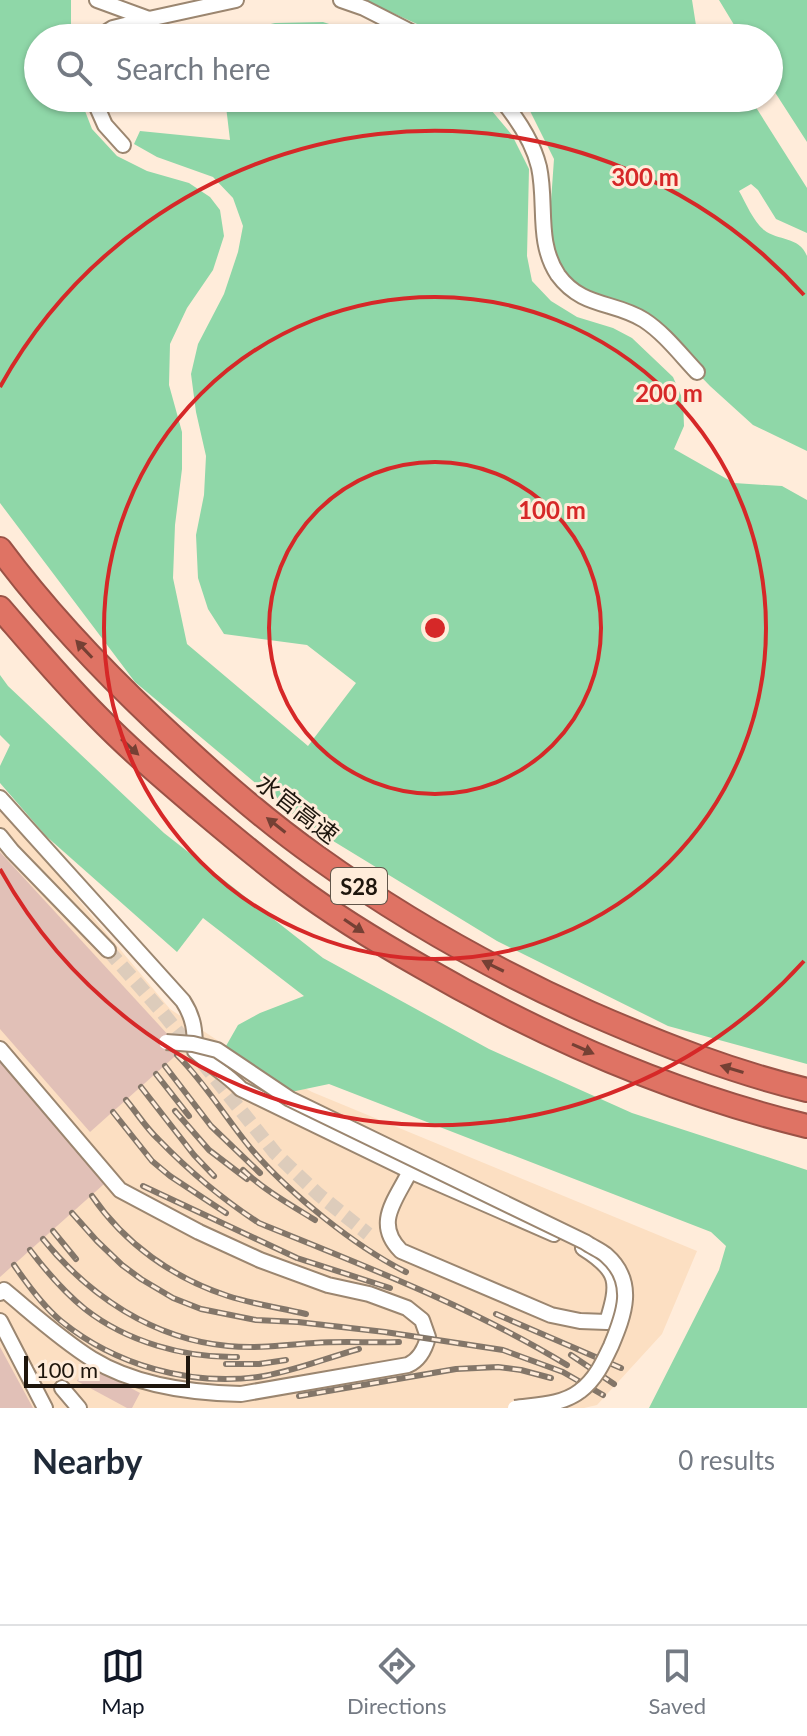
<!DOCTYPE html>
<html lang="en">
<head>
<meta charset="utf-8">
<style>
  :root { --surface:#fff; --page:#f6f6f7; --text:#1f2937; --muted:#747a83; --line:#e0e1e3; --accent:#111827 }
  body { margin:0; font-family:Lato,"Noto Sans SC",sans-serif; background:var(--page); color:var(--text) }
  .scale { position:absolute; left:24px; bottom:20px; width:166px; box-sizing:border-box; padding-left:8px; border:4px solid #1e160d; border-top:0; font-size:22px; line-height:28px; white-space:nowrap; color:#1e160d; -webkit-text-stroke:6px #ffecda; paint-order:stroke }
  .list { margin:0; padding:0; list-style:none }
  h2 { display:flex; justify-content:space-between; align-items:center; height:104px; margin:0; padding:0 32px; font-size:34px }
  h2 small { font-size:26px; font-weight:400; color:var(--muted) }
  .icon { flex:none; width:44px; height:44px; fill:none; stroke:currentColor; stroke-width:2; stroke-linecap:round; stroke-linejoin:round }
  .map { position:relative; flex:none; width:807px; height:1408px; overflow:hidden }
  .search { position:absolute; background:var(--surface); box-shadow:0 2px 6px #0004; left:24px; right:24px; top:24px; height:88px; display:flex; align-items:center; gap:20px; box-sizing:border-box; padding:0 28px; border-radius:44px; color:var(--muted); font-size:30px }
  .sheet { height:216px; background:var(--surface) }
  nav { display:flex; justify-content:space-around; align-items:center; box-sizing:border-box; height:112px; border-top:2px solid var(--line); background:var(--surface); font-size:22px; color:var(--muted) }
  nav a { display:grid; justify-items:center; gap:4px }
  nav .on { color:var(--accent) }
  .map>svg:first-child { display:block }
  .built { fill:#fcdfc2 }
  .green { fill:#8fd7a8 }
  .building { fill:#e1c0b7 }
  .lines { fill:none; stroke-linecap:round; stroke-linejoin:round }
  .minor-tunnel { stroke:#dcb; stroke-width:14; stroke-dasharray:14 7; stroke-linecap:butt }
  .minor-casing { stroke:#9b8670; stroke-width:18 }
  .highway-casing { stroke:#9b5246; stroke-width:26 }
  .minor { stroke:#fff; stroke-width:14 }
  .highway { stroke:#df7364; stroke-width:22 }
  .rail-casing { stroke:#837669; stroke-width:6 }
  .rail { stroke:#ffecda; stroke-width:3; stroke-dasharray:9; stroke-linecap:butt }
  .minor-bridge-casing { stroke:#9b8670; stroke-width:18; stroke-linecap:butt }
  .minor-bridge { stroke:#fff; stroke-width:14 }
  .oneway { fill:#754034 }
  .ring { fill:none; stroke:#d62828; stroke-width:4 }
  .labels { text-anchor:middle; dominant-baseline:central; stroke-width:6; stroke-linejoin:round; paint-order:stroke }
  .shield { fill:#ffecda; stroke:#62564a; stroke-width:2 }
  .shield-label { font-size:22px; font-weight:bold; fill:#1e160d }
  .street-label { font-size:24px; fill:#1e160d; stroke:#ffecda }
  .centre { fill:#d62828; stroke:#ffecda; stroke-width:4 }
  .ring-label { font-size:24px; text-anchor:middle; font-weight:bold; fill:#d62828; stroke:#ffecda; stroke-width:6; stroke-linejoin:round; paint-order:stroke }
</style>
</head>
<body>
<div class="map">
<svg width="807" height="1408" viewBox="0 0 807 1408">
  <rect width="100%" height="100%" fill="#ffecda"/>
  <!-- built -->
  <polygon class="built" points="0,806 170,1009 220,1042 312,1092 697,1251 662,1334 597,1405 584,1408 0,1408"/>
  <!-- green -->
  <g class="green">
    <polygon points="0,0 71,0 71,38 38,38 38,98 80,98 92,129 117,156 147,171 189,183 210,197 220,210 224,236 213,270 187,308 170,344 169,385 182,432 182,469 175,525 173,578 187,644 308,746 356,683 307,645 224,634 208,609 198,578 196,535 204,495 206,456 196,412 191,374 198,344 224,294 238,252 243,226 233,198 213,177 157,157 134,144 140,131 230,140 225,98 481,98 512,135 529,169 527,256 532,281 551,301 577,317 613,328 632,338 673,377 683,400 684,426 674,449 734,483 782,486 807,500 807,1064 668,1026 497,941 302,822 135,682 0,503"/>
    <polygon points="358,0 692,0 698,38 448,38 375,5"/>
    <polygon points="719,0 807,0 807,142 769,83 769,38 742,38"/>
    <polygon points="323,22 372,38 219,38 218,36 275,23"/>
    <path d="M 518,98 L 750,98 L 807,188 L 807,233 L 776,219 L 758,190 L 751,184 L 739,191 C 746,203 753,221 764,230 C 778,241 799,236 807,256 L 807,451 L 753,425 L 710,386 L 661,335 L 632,317 L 579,297 L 548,244 L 554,159 L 530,111 Z"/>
    <polygon points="0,675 8,686 164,833 323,958 489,1049 632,1113 807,1170 807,1408 649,1408 719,1270 726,1246 711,1232 329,1084 291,1092 222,1053 238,1025 260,1013 304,996 203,918 177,952 46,836 0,783 0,766 10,745 0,735"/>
  </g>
  <!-- building -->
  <g class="building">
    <polygon points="0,852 182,1050 90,1132 0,1029"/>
    <polygon points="0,1059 104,1184 0,1277"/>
    <polygon points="0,1347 33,1408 0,1408"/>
    <polygon points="86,1364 140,1393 132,1408 127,1408 77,1381"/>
  </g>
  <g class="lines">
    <!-- minor-tunnel -->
    <polyline class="minor-tunnel" points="108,950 162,1012 275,1153 318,1194 368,1234"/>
    <!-- minor casing -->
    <g class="minor-casing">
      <g id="minor">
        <polyline points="97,0 149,19 236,0"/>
        <polyline points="341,0 364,8 423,38"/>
        <polyline points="97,38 113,28 149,19"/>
        <polyline points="93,98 105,125 123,145"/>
        <path d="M 500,98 C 517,118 533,142 539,167 C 547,204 536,242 558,275 C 582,308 614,301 644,320 C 664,333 680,354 697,372"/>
        <path d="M 0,798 L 183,1001 C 194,1018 195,1031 195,1051 C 210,1065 227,1074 241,1089 L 410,1171 L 554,1234"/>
        <polyline points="0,836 12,851 108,950"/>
        <path d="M 0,1049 L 120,1190 L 199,1232 L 260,1260 L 328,1285 L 369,1294 L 407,1308 L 422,1320 L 428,1337 C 425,1349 419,1360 408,1365 L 241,1394 C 191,1393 136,1386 92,1359 C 60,1339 32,1313 4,1290 L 0,1293"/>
        <path d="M 410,1171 C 396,1200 373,1223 401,1251 L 551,1315 L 580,1321 L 607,1322 C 619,1283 620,1271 583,1248"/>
        <polyline points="0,1321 45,1408"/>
        <polyline points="62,1388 79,1408"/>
      </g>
    </g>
    <!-- highway casing -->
    <g class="highway-casing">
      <g id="highway">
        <path d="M 0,549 C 46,611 99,667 155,720 C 206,768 259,816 317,857 C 402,918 494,970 590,1013 C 661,1044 732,1072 807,1090"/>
        <path d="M 0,608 C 32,645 63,682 97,716 C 128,748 162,777 196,806 C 228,833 261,861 295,886 C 335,916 378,942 422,967 C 543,1037 671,1093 807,1126"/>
      </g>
    </g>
    <!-- minor -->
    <use href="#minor" class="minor"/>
    <!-- highway -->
    <use href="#highway" class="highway"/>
    <!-- rail casing -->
    <g class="rail-casing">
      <g id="rail">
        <path d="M 177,1055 C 206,1084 227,1120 253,1151 C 290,1194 356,1247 406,1272"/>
        <polyline points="165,1066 211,1126 260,1173"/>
        <polyline points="156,1074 189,1116"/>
        <polyline points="141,1087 194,1155 214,1176"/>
        <path d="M 126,1100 C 137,1113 146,1128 158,1139 C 188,1170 222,1199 259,1223 C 364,1266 470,1306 567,1365"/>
        <polyline points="175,1111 209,1150 247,1179"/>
        <polyline points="113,1112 152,1161 170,1176 226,1213"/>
        <path d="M 243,1170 C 264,1190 289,1204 315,1220"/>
        <polyline points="143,1186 297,1258 390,1288"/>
        <path d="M 92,1196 C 125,1244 173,1278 228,1296 C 253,1304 281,1308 306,1314"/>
        <polyline points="72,1213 97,1241 122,1265 141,1279 173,1298 201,1309 256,1320 298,1322 385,1332 503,1350 563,1372 603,1395"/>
        <polyline points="53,1231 76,1259"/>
        <path d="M 43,1239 C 89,1296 153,1339 228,1346 C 257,1349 285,1345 314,1343 C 342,1341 371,1343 399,1342"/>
        <path d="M 30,1250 C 46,1271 64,1292 85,1309 C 127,1342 185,1358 237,1357"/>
        <path d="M 14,1265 C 27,1284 43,1306 61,1321 C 115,1365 189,1386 258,1377 C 292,1372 326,1358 359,1349"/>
        <polyline points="496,1314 621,1368"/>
        <polyline points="571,1355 614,1384"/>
        <polyline points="226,1364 259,1364 286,1360"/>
        <polyline points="299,1396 456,1369 498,1367 521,1370 551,1378"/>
      </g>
    </g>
    <!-- rail -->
    <use href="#rail" class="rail"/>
    <!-- minor-bridge casing -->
    <g class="minor-bridge-casing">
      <path id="minor-bridge" d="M 166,1042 L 193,1044 L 217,1050 L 290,1099 L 585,1242 C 592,1247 600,1250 606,1255 C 637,1282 624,1315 611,1346 C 603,1363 595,1380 580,1391 C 562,1405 536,1405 515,1408"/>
    </g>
    <!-- minor-bridge -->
    <use href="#minor-bridge" class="minor-bridge"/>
  </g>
  <!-- one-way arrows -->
  <defs><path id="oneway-solid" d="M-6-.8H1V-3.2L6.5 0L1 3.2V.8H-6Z" transform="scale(2)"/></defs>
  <g class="oneway">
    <use href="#oneway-solid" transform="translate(84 649) rotate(-133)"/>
    <use href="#oneway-solid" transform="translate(130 747) rotate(43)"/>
    <use href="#oneway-solid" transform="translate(276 825) rotate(-142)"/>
    <use href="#oneway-solid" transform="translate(354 926) rotate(34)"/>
    <use href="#oneway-solid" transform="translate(493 966) rotate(-154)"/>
    <use href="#oneway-solid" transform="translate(583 1049) rotate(24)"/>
    <use href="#oneway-solid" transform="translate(732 1069) rotate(-163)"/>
  </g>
  <!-- distance rings -->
  <g class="ring">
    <circle cx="435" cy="628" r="166"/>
    <circle cx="435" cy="628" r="331"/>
    <path d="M804 961A497 497 0 0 1 0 869M0 387A497 497 0 0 1 804 295"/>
  </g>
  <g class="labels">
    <!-- shield labels -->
    <rect class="shield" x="331" y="868" width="56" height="36" rx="6"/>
    <g class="shield-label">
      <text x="359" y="886">S28</text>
    </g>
    <!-- street labels -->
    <g class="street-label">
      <text transform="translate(298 808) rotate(38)">水官高速</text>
    </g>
  </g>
  <circle cx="435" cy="628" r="12" class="centre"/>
  <g class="ring-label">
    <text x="645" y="186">300 m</text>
    <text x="669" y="402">200 m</text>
    <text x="552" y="519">100 m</text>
  </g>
</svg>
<div class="scale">100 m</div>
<div class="search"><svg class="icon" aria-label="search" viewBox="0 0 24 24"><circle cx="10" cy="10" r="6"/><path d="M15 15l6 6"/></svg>Search here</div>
</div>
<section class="sheet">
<h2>Nearby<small>0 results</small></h2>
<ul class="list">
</ul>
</section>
<nav>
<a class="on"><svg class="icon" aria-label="map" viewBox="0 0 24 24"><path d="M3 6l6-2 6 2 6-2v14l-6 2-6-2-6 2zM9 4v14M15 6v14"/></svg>Map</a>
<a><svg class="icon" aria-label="directions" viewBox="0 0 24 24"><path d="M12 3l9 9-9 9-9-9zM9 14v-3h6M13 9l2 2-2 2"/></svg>Directions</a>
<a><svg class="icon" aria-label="saved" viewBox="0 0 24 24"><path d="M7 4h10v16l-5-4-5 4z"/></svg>Saved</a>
</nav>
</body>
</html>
